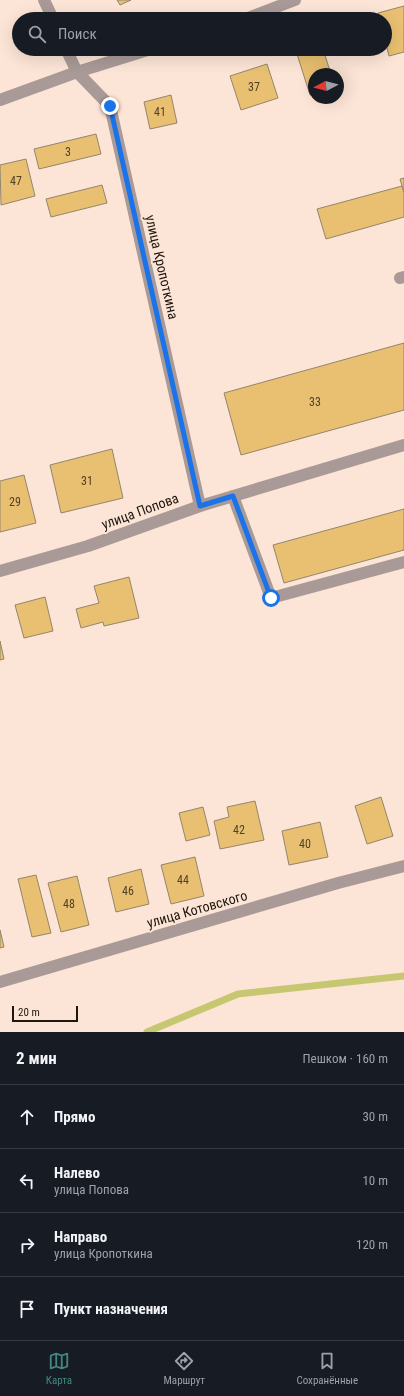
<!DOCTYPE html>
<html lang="ru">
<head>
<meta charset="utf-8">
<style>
  :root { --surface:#171b24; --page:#242831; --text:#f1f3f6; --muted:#9ea1a6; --line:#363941; --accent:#438880 }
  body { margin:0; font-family:"Roboto Condensed",sans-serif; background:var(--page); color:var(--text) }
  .compass { position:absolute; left:308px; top:68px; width:36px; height:36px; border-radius:50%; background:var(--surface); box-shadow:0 4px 16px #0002; rotate:263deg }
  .scale { position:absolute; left:12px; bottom:10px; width:66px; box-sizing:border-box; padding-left:4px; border:2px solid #1f160f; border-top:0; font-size:11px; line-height:14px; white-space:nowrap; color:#1f160f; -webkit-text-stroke:3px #fce5d6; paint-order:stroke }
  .stop { position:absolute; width:12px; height:12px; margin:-9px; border:3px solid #1a73e8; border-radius:50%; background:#fff }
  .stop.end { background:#1a73e8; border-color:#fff; box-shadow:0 1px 4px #0008 }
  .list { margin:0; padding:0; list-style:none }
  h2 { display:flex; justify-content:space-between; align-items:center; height:52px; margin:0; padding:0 16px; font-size:17px }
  h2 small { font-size:13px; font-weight:400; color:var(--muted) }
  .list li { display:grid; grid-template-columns:26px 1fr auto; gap:12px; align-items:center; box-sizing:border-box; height:64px; padding:0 16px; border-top:1px solid var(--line) }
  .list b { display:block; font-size:15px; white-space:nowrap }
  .list p { margin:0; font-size:13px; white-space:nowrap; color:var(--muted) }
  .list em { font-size:13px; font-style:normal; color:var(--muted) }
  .icon { flex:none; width:22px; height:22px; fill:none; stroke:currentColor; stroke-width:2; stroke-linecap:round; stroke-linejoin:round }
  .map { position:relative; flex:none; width:404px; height:1032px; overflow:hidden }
  .search { position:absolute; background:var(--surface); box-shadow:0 4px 16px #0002; left:12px; right:12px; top:12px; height:44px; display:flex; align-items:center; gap:10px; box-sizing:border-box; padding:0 14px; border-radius:22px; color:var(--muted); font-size:15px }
  .sheet { height:308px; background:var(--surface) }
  nav { display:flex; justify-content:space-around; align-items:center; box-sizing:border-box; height:56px; border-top:1px solid var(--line); background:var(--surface); font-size:11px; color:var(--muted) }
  nav a { display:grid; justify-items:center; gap:2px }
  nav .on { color:var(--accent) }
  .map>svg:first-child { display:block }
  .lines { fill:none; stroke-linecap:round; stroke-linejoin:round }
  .stream { stroke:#c8c771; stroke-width:7 }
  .building { fill:#e9c071; stroke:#93856c }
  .lane { stroke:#a99a97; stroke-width:12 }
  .street { stroke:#a99a97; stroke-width:12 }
  .route { stroke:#1a73e8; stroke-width:5 }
  .labels { text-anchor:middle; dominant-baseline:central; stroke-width:4; stroke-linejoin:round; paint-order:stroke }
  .number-label { font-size:12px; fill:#524028 }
  .street-label { font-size:14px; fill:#1f160f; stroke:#fce5d6 }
</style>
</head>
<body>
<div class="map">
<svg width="404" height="1032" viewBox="0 0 404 1032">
  <rect width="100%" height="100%" fill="#fce5d6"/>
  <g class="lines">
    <!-- stream -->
    <polyline class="stream" points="147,1032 238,994 404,976"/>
  </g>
  <!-- building -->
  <g class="building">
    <polygon points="117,0 131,0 120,5"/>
    <polygon points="404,6 404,52 389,56 385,40 385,19 379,19 378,13"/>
    <polygon points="311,49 323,49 331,74 314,74 314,94 310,95 297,54"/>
    <polygon points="267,64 278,98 241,110 230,76"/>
    <polygon points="171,95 177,123 150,129 144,102"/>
    <polygon points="96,134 101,154 39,169 34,149"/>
    <polygon points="26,159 35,196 1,205 0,165"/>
    <polygon points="404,178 404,193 400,179"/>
    <polygon points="102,185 107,203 51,217 46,199"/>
    <polygon points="402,186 404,193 404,217 326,239 317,209"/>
    <polygon points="404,343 404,410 241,455 224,393"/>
    <polygon points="112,449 123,498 61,513 50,465"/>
    <polygon points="24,475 36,523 0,532 0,481"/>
    <polygon points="404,509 404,550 284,583 273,545"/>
    <polygon points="129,577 139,618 104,626 103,622 81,628 76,609 99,603 94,586"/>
    <polygon points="45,597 53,631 24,638 15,605"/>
    <polygon points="0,641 4,659 0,660"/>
    <polygon points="381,797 393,836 367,844 355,806"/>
    <polygon points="255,801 264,840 220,849 214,821 229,817 227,807"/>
    <polygon points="203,807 210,835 186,841 179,813"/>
    <polygon points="320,822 328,857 289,865 282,831"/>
    <polygon points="195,857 204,896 171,904 161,865"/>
    <polygon points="141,869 149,904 116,912 108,878"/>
    <polygon points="36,875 51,933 32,937 18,879"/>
    <polygon points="77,876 89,925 61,932 48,883"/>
    <polygon points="0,930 4,947 0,948"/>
  </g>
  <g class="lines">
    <!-- lane -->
    <g class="lane">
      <polyline points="400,278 404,277"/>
      <polyline points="233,496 271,598 404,562"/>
    </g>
    <!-- street -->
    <g class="street">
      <polyline points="44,0 53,19"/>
      <polyline points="245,19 295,0"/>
      <polyline points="66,49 77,72 110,106 200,506"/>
      <polyline points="0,100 77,72 151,49"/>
      <polyline points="0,571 88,546 200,506 404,445"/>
      <polyline points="0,982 338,883 404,866"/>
    </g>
  </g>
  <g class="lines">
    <!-- route -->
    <polyline class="route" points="110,106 200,506 233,496 271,598"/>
  </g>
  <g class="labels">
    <!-- number labels -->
    <g class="number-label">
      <text x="254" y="87">37</text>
      <text x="160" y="112">41</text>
      <text x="68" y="152">3</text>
      <text x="16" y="181">47</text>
      <text x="315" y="402">33</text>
      <text x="87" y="481">31</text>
      <text x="15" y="502">29</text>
      <text x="239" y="830">42</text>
      <text x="305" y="844">40</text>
      <text x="183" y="880">44</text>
      <text x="128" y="891">46</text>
      <text x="69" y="904">48</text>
    </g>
    <!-- street labels -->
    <g class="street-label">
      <text transform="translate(162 267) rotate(77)">улица Кропоткина</text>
      <text transform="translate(140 511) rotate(-20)">улица Попова</text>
      <text transform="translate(197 909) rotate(-16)">улица Котовского</text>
    </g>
  </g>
</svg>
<svg class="compass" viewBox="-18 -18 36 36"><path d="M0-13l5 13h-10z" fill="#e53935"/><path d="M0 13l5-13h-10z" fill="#9ea1a6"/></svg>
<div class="scale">20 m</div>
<div class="stop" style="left:271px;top:598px"></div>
<div class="stop end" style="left:110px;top:106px"></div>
<div class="search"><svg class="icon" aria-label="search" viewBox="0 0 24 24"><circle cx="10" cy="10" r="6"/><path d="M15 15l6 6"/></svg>Поиск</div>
</div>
<section class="sheet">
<h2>2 мин<small>Пешком · 160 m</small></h2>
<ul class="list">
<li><svg class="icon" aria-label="ahead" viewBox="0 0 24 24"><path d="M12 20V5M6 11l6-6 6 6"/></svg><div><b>Прямо</b></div><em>30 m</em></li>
<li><svg class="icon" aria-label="left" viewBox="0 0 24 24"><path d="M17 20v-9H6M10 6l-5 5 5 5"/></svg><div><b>Налево</b><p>улица Попова</p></div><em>10 m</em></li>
<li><svg class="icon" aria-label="right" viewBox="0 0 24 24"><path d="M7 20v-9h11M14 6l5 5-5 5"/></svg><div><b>Направо</b><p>улица Кропоткина</p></div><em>120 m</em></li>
<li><svg class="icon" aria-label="arrive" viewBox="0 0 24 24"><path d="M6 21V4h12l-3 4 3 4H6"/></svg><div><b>Пункт назначения</b></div></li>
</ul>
</section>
<nav>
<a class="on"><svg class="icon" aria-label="map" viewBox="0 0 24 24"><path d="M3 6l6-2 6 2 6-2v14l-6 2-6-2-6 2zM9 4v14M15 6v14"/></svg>Карта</a>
<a><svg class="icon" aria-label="directions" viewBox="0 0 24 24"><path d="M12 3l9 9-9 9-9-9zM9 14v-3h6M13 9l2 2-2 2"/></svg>Маршрут</a>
<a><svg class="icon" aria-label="saved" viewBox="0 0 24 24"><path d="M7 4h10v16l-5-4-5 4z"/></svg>Сохранённые</a>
</nav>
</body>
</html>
